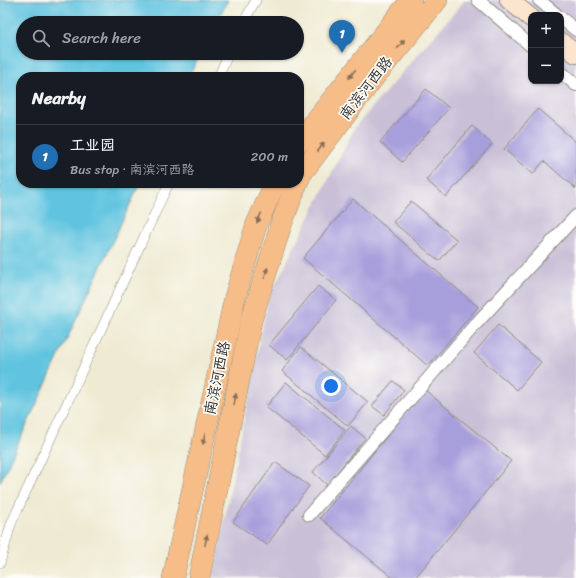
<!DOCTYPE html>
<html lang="en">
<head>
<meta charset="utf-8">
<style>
  :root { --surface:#171b24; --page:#242831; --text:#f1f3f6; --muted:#9ea1a6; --line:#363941; --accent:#1f6fb2 }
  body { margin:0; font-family:Sriracha,"LXGW WenKai TC",sans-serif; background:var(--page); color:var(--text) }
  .controls { position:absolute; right:12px; top:12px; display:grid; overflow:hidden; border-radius:8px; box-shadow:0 1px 3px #0004 }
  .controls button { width:36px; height:36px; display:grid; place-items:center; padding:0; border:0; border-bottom:1px solid var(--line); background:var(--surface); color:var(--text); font:20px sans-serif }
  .you { position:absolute; left:331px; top:386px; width:14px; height:14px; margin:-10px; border:3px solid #fff; border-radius:50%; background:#1a73e8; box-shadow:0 0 0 6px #1a73e833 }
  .badge { display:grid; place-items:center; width:26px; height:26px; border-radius:50%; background:var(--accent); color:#fff; font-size:13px; font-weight:700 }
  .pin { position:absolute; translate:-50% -33px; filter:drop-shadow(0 1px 2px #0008) }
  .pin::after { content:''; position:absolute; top:21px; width:14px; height:12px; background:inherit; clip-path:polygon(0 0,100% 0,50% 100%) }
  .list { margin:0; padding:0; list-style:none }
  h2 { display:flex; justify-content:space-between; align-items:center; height:52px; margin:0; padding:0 16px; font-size:17px }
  h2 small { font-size:13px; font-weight:400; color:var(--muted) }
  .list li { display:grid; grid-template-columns:26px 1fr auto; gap:12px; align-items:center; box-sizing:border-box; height:64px; padding:0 16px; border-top:1px solid var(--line) }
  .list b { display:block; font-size:15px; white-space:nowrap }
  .list p { margin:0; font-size:13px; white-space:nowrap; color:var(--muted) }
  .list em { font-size:13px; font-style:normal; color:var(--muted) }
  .icon { flex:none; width:22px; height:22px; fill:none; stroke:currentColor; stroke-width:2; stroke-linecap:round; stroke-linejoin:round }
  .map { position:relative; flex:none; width:576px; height:578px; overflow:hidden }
  .search { position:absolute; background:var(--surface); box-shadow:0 1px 3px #0004; left:16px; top:16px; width:288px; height:44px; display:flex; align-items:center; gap:10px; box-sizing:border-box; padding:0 14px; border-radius:22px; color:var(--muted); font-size:15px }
  .panel { position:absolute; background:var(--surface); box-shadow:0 1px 3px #0004; left:16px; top:72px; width:288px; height:116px; border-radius:16px }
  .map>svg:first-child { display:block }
  .industrial { fill:#c9bfd7; fill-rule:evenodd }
  .water { fill:#61c4e0; stroke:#467886 }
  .building { fill:#a79edc }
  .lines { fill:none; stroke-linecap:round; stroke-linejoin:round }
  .pedestrian-casing { stroke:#8d8b7f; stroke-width:10 }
  .minor-casing { stroke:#8d8b7f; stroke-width:14 }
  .secondary-casing { stroke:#8d8b7f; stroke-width:20 }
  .trunk-casing { stroke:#8d8b7f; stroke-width:22 }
  .pedestrian { stroke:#fff; stroke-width:9 }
  .minor { stroke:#fff; stroke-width:12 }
  .secondary { stroke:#fce5cf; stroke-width:18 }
  .trunk { stroke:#f7bd88; stroke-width:21 }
  .oneway { fill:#876d55 }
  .labels { text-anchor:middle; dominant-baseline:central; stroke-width:3.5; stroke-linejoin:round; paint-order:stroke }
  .street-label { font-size:15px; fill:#2b2b2b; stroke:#fdfcf7 }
</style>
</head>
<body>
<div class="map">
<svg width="576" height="578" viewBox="0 0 576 578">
  <rect width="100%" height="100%" fill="#fdfcf7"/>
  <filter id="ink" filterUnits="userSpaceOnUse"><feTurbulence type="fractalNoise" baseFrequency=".025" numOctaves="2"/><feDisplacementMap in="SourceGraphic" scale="8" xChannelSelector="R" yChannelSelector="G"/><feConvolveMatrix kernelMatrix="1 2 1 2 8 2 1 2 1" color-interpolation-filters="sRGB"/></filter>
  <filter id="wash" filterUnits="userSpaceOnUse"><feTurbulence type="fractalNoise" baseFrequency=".012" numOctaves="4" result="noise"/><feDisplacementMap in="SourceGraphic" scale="16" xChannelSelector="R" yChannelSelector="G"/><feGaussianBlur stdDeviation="0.9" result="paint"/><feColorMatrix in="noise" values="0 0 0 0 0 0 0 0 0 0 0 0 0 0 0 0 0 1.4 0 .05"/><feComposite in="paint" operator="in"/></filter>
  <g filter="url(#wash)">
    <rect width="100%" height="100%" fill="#efebd3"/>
    <!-- industrial -->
    <path class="industrial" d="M 465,0 L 576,0 L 576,578 L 213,578 L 268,299 L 355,127 ZM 531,15 L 561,15 L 561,81 L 531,81 Z"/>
    <!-- water -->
    <polygon class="water" points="0,0 228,0 216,23 23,23 23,53 201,53 188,77 21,77 21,183 140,183 0,482"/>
    <g id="blocks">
      <!-- building -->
      <g class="building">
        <polygon points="426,89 449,108 402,162 380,142"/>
        <polygon points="538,109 576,142 576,189 544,161 533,174 504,149"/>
        <polygon points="472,126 492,144 446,197 426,180"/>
        <polygon points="353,199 478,307 428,366 303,258"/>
        <polygon points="411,201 457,240 439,261 393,222"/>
        <polygon points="318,286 336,300 287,360 269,345"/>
        <polygon points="498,325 541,362 517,390 474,353"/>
        <polygon points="301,347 368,402 348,426 282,371"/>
        <polygon points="393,381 404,390 384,415 372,406"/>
        <polygon points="286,382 345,430 325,455 266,407"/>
        <polygon points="425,390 511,461 415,578 393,578 320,518"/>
        <polygon points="351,426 365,438 327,485 313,472"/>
        <polygon points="275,462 309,486 267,545 233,522"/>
      </g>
    </g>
  </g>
  <g filter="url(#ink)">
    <use href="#blocks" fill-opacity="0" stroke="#8d8b7f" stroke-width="1"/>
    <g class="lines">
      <!-- pedestrian casing -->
      <g class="pedestrian-casing">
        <g id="pedestrian">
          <polyline points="243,23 256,0"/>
          <polyline points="218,77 229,53"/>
          <polyline points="0,563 11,524 169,183"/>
        </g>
      </g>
      <!-- minor casing -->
      <g class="minor-casing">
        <g id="minor">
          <polyline points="478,0 531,46"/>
          <polyline points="539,0 557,15"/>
          <polyline points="561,18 576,30"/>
          <polyline points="561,72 576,85"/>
          <polyline points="309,515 473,327 576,216"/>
        </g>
      </g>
      <!-- secondary casing -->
      <g class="secondary-casing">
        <g id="secondary">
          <polyline points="509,0 531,18"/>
          <polyline points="561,42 576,54"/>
        </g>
      </g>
      <!-- trunk casing -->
      <g class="trunk-casing">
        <g id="trunk">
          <polyline points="299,142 411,0"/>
          <polyline points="299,179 301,174 374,77 437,0"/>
          <polyline points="173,578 235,297 256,226 275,183"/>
          <polyline points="199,578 251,321 282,222 297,183"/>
        </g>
      </g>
      <!-- pedestrian -->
      <use href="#pedestrian" class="pedestrian"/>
      <!-- minor -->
      <use href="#minor" class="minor"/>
      <!-- secondary -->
      <use href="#secondary" class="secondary"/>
      <!-- trunk -->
      <use href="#trunk" class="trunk"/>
    </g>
    <!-- one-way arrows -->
    <defs><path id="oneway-solid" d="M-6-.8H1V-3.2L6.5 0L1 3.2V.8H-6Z"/></defs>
    <g class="oneway">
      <use href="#oneway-solid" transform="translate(401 44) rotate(-51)"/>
      <use href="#oneway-solid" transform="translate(352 74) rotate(128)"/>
      <use href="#oneway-solid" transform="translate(321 147) rotate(-53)"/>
      <use href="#oneway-solid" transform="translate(259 218) rotate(115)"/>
      <use href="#oneway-solid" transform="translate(266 273) rotate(-73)"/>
      <use href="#oneway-solid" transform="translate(235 399) rotate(-79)"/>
      <use href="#oneway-solid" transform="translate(204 439) rotate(102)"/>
      <use href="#oneway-solid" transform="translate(206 540) rotate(-79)"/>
    </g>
  </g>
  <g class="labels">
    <!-- street labels -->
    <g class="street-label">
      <text transform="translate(366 88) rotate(-52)">南滨河西路</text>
      <text transform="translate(217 378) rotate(-78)">南滨河西路</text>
    </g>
  </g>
</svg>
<div class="controls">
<button>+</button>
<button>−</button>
</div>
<div class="you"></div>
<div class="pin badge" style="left:342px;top:53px">1</div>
<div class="search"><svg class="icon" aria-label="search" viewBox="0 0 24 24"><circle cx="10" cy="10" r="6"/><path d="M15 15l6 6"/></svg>Search here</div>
<section class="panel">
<h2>Nearby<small></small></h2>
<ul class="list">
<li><span class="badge">1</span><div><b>工业园</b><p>Bus stop · 南滨河西路</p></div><em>200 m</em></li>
</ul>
</section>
</div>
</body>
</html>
